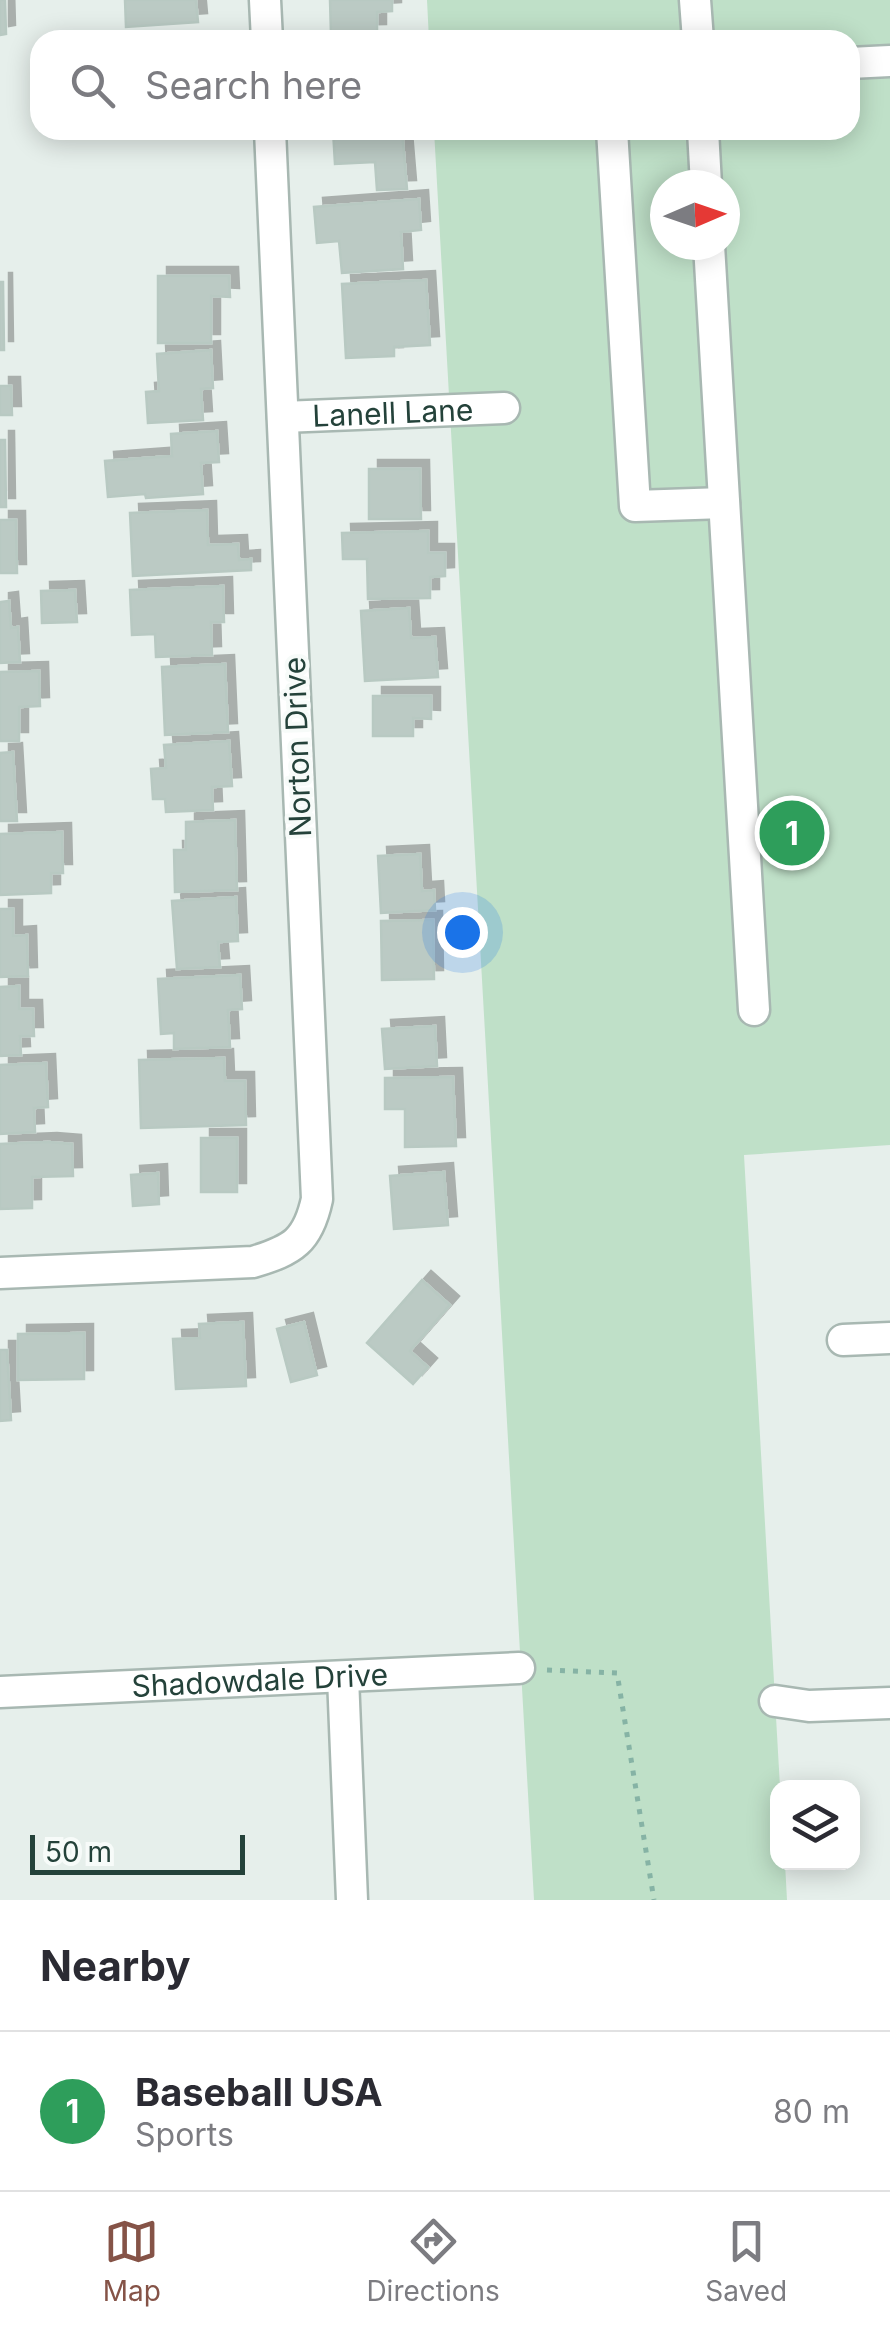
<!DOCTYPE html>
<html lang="en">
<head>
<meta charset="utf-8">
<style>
  :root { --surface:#fff; --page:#f7f7f7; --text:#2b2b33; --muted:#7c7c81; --line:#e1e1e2; --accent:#855347 }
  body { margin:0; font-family:Inter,sans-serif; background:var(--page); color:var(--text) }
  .controls { position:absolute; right:30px; bottom:30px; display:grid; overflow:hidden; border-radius:20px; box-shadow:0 5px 25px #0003 }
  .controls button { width:90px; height:90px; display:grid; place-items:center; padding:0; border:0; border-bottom:2px solid var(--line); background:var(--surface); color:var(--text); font:50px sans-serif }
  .compass { position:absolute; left:650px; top:170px; width:90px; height:90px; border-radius:50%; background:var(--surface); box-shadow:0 5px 25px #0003; rotate:88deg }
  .scale { position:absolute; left:30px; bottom:25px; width:215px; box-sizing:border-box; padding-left:10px; border:5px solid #24423a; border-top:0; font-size:28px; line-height:35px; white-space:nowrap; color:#24423a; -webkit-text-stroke:8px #f7fbf9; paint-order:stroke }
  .you { position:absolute; left:462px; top:932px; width:35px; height:35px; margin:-25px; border:8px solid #fff; border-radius:50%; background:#1a73e8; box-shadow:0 0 0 15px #1a73e833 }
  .badge { display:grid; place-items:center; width:65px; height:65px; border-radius:50%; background:var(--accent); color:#fff; font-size:32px; font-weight:700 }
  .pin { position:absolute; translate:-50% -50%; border:5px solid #fff; box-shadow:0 2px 10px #0006 }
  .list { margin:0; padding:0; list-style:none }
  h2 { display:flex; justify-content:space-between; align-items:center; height:130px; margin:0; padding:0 40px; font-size:42px }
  h2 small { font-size:32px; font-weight:400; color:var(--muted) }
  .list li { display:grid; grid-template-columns:65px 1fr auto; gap:30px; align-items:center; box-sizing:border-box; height:160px; padding:0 40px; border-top:2px solid var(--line) }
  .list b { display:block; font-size:38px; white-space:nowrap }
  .list p { margin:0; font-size:32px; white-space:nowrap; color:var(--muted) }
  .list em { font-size:32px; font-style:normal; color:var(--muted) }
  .icon { flex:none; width:55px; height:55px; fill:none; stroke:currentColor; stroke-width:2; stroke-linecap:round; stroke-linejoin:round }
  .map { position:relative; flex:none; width:890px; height:1900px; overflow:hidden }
  .search { position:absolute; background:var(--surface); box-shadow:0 5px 25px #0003; left:30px; right:30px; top:30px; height:110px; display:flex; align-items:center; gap:25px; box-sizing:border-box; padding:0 35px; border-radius:30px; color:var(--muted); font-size:38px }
  .sheet { height:290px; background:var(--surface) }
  nav { display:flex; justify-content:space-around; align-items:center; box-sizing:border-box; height:140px; border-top:2px solid var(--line); background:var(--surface); font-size:28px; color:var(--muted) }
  nav a { display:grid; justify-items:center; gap:5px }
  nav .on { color:var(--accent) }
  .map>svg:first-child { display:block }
  .green { fill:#bfe0c8; fill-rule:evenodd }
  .building { fill:#bbcac4; stroke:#b8c9c2; stroke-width:2.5; filter:url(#shadow) }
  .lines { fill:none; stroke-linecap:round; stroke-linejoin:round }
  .minor-casing { stroke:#a8b8b2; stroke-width:35 }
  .path { stroke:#86b3a5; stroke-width:5; stroke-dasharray:5 8; stroke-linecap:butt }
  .minor { stroke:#fff; stroke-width:30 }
  .labels { text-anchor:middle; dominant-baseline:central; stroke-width:8; stroke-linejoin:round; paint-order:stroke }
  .street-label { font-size:30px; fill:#24423a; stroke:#f7fbf9 }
</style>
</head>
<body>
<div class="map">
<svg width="890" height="1900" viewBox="0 0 890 1900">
  <defs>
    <filter id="shadow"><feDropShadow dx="9" dy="-9" stdDeviation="0" flood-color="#0004"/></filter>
  </defs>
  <rect width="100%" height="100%" fill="#e6efeb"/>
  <!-- green -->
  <path class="green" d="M 427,0 L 890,0 L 890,1145 L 744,1155 L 780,1787 L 778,1788 L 778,1862 L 785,1863 L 787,1900 L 534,1900 L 434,130 L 850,130 L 850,40 L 429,40 ZM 665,185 L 725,185 L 725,245 L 665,245 Z"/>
  <!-- building -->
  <g class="building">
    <polygon points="0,0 5,0 6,34 0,35"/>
    <polygon points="125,0 196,0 198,22 126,27"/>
    <polygon points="330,0 392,0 392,11 377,12 377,33 331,34"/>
    <polygon points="333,130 402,130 407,189 377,190 375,162 335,164"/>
    <polygon points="419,199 421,230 401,232 403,269 342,273 339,241 317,243 314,207"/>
    <polygon points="158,276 229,276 230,297 211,296 211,343 158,343"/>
    <polygon points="426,280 430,345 394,347 394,356 346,358 342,284"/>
    <polygon points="0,282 3,282 4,350 0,350"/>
    <polygon points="211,350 213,388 201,389 203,420 148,423 146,392 159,391 157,354"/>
    <polygon points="0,386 11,386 12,415 0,415"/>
    <polygon points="217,431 219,462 201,463 203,494 146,498 145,494 108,497 105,461 172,456 171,434"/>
    <polygon points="0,440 5,440 6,507 0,507"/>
    <polygon points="369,469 420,469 421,519 369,519"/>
    <polygon points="207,510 208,545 238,544 239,560 251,559 251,570 133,576 130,513"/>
    <polygon points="0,520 16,520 17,573 0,573"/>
    <polygon points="428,531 428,553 445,553 445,576 430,577 430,598 368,599 367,559 343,559 342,533"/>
    <polygon points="223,586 224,622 211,622 212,655 156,657 155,634 132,635 130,590"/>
    <polygon points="75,590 77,622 42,623 41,591"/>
    <polygon points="9,601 11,628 18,627 20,662 0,663 0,602"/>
    <polygon points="409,608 411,638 435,637 438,677 365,681 361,611"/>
    <polygon points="225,664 228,732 165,735 162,667"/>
    <polygon points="39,671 40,706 19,707 19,741 0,741 0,672"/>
    <polygon points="373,696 431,696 431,719 413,718 413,736 373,736"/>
    <polygon points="229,741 232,786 212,787 213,810 166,812 165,799 153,799 151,769 166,768 164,745"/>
    <polygon points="13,752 17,821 0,821 0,753"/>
    <polygon points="235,820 237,890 175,892 174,850 186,850 186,822"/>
    <polygon points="62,832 63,873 51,873 51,893 0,895 0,834"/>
    <polygon points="420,854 422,891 434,890 435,910 381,913 378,856"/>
    <polygon points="236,897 238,941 218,942 220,967 177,969 172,901"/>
    <polygon points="0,909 13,909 13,936 27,935 28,976 0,977"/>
    <polygon points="433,920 434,979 382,980 381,921"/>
    <polygon points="240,975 242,1009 228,1010 230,1047 174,1049 174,1033 161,1034 158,979"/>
    <polygon points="19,986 19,1009 33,1009 34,1036 20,1036 21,1055 0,1056 0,987"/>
    <polygon points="435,1026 437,1066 385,1069 382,1029"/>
    <polygon points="224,1058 225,1081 245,1081 246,1125 141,1128 139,1060"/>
    <polygon points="46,1063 48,1107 34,1108 35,1132 0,1134 0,1065"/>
    <polygon points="453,1077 456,1146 405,1147 405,1109 385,1109 385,1078"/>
    <rect x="201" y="1138" width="36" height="54"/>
    <polygon points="48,1142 72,1144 73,1176 32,1177 32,1208 0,1209 0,1144"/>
    <polygon points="444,1172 448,1225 394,1229 390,1176"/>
    <polygon points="158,1173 159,1204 133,1206 131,1175"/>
    <polygon points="422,1280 450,1305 410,1351 428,1367 413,1384 367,1343"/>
    <polygon points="243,1322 246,1386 176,1389 173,1339 200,1338 199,1324"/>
    <polygon points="304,1322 317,1375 291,1382 277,1329"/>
    <polygon points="84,1333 84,1379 18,1380 18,1334"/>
    <polygon points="0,1350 7,1350 11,1420 0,1421"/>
  </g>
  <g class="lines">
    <!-- minor casing -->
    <g class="minor-casing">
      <g id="minor">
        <polyline points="265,0 267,40"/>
        <polyline points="695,0 698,40"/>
        <polyline points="850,63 890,61"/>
        <polyline points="612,130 635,506 724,503"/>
        <polyline points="703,130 706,185"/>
        <polyline points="709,245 754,1010"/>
        <path id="s1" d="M 283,417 L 504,408"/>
        <path d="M 0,1273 L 253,1262 C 293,1250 308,1241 317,1199 L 270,130"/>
        <polyline points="843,1340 890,1338"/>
        <polyline points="343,1677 352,1900"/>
        <path id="s2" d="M 0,1692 L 519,1668"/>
        <polyline points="775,1701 809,1706 890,1703"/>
      </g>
    </g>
    <!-- path -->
    <polyline class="path" points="547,1670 617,1673 654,1900"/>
    <!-- minor -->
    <use href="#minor" class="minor"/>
  </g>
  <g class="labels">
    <!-- street labels -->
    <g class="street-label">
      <text stroke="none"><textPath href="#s1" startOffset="110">Lanell Lane</textPath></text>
      <text transform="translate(297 747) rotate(-92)">Norton Drive</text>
      <text stroke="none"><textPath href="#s2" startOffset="260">Shadowdale Drive</textPath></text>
    </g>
  </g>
</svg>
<div class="controls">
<button><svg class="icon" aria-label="layers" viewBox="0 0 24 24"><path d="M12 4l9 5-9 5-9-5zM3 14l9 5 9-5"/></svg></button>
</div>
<svg class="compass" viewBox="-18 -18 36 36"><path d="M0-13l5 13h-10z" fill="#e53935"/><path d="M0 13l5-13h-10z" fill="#7c7c81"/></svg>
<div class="scale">50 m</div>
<div class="you"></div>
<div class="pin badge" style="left:792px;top:833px;background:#2e9e5b">1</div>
<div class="search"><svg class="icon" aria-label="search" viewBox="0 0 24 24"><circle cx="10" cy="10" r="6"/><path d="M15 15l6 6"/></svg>Search here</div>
</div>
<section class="sheet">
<h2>Nearby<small></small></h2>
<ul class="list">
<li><span class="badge" style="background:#2e9e5b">1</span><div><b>Baseball USA</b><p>Sports</p></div><em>80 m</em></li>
</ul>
</section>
<nav>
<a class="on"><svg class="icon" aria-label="map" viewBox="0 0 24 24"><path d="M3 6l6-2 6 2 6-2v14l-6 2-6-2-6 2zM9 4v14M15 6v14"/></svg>Map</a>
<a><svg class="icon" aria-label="directions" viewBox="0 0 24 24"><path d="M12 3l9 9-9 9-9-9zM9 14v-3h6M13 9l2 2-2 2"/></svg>Directions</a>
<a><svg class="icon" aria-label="saved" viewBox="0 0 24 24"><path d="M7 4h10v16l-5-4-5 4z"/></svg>Saved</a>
</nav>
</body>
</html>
